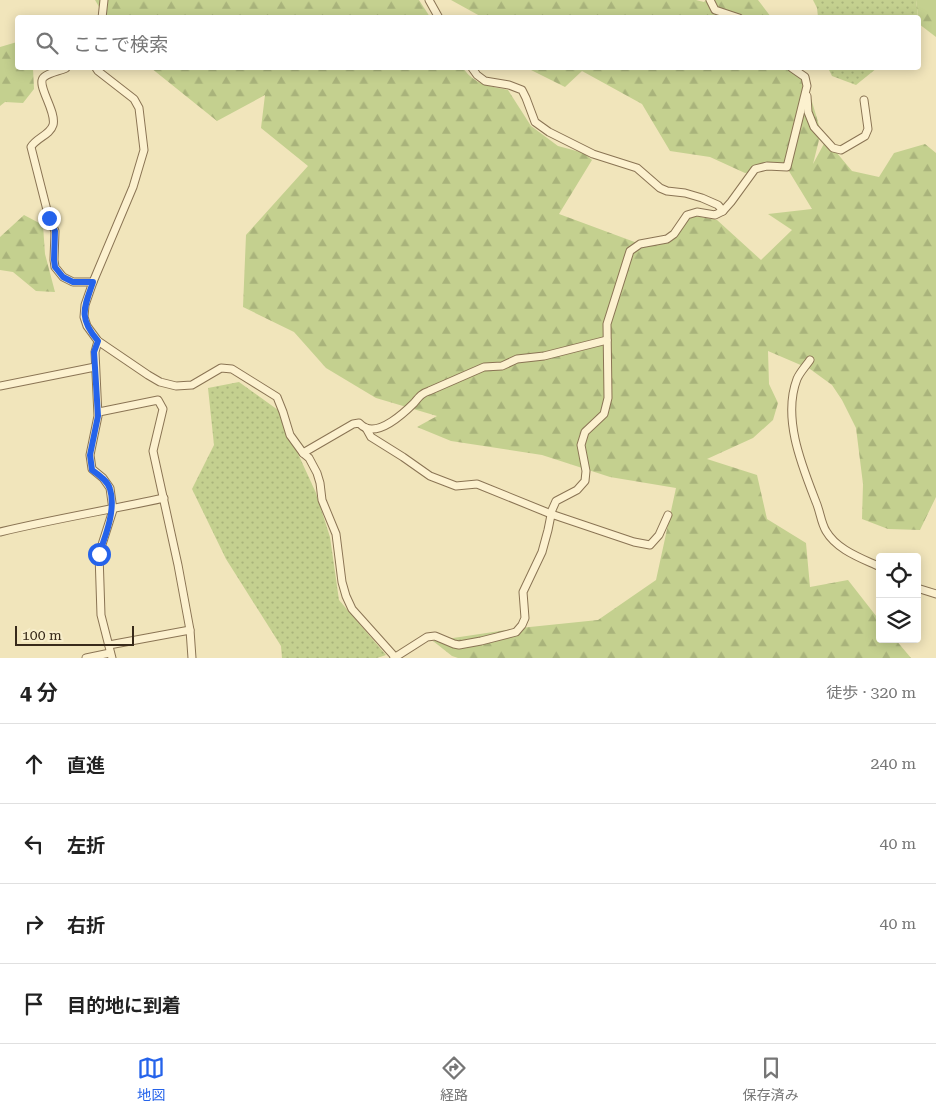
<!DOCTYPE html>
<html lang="ja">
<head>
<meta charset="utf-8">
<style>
  :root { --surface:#fff; --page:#f6f6f6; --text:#222; --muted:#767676; --line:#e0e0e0; --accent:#2563eb }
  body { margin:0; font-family:"Roboto Serif","Noto Sans JP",serif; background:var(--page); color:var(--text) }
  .controls { position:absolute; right:15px; bottom:15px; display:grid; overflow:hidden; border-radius:5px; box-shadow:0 2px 12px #0003 }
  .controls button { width:45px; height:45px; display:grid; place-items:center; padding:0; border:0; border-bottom:1px solid var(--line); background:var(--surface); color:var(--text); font:25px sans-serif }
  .scale { position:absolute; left:15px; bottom:12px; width:119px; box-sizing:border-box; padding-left:5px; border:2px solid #382a1a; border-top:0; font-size:14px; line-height:18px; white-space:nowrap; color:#382a1a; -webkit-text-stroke:4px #f8eecb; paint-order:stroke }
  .stop { position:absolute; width:15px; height:15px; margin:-11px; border:4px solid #2563eb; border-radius:50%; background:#fff }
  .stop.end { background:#2563eb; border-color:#fff; box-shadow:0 1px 5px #0008 }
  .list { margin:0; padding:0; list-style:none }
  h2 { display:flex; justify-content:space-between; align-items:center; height:65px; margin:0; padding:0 20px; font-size:21px }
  h2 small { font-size:16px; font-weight:400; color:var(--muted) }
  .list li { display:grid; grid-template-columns:32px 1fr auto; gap:15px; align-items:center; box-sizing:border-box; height:80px; padding:0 20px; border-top:1px solid var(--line) }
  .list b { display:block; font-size:19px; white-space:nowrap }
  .list em { font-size:16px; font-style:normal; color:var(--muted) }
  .icon { flex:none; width:28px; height:28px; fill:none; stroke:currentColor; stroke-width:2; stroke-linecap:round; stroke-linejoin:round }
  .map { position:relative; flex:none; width:936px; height:658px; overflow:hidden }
  .search { position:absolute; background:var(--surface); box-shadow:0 2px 12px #0003; left:15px; right:15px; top:15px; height:55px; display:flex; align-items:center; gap:12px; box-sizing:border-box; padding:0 18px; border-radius:5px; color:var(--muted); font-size:19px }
  .sheet { height:385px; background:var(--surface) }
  nav { display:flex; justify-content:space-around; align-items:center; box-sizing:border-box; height:70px; border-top:1px solid var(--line); background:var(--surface); font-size:14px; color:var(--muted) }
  nav a { display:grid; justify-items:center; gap:2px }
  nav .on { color:var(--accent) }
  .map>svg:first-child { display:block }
  .grass { fill:url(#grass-dots) }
  .forest { fill:url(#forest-firs) }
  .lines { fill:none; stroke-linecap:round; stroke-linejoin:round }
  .minor-casing { stroke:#8a7454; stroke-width:9 }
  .minor { stroke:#fcf1cf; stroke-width:7 }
  .route { stroke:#2563eb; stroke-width:6 }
</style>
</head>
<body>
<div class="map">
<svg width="936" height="658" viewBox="0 0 936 658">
  <defs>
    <pattern id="grass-dots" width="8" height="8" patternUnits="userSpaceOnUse" patternTransform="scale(1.25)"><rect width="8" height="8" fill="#c4d08f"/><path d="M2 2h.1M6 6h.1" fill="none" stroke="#a9b37b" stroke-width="1.8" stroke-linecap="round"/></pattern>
    <pattern id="forest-firs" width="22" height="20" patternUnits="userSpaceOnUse" patternTransform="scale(1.25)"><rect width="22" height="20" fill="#c4d08f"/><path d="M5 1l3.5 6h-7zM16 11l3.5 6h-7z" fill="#a9b37b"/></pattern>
  </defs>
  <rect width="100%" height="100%" fill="#f1e5bb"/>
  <!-- grass -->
  <g class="grass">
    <polygon points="813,0 916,0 918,17 818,17 817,8"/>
    <polygon points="828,68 877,68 856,85 832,76"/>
    <polygon points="239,382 278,410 316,493 330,537 339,600 386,655 377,658 282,658 281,646 226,559 192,489 214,445 208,388"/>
  </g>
  <!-- forest -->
  <g class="forest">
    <polygon points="95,0 419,0 430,17 105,17"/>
    <polygon points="451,0 696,0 704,2 706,0 758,0 771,17 481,17 480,16"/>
    <polygon points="916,0 936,0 936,37 919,24"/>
    <polygon points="17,42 18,68 33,68 34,89 23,103 5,102 0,106 0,47"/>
    <path d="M 151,68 L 463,68 C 475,85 489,86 508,90 L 531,126 L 558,146 L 584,153 L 592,160 L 559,214 L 640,244 L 667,239 L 685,218 L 695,216 L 717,220 L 761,260 L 792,230 L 768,214 L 812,209 L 787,168 L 745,173 L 710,157 L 670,151 L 642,104 L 582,71 L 565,87 L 527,68 L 802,68 L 821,132 L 813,164 L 826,140 L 852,171 L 879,177 L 894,153 L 925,144 L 936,153 L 936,497 L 920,530 L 888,529 L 862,519 L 863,484 L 856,428 L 842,400 L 832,385 L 810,369 L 768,351 L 769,384 L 778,403 L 773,420 L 753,438 L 707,459 L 757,475 L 767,519 L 806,543 L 810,587 L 848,580 L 880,621 L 880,639 L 895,639 L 911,658 L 458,658 L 452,656 L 433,641 L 520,628 L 598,620 L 656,580 L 676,488 L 610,477 L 542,455 L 451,441 L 417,427 L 437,416 L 376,398 L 326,368 L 294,332 L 243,307 L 246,235 L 308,166 L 261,128 L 265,95 L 217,121 Z"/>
    <polygon points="24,215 43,225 45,254 55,292 36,291 13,272 0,270 0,237"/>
  </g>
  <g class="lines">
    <!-- minor casing -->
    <g class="minor-casing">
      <g id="minor">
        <polyline points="429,0 439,18"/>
        <polyline points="710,0 715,10 739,18"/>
        <polyline points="102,18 104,0"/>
        <path d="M 66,68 C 60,71 50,72 44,77 C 35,84 57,111 53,125 C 50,135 36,138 31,147 L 49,218 L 55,231 L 54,260 L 55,267 L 63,277 L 73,282 L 93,282"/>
        <polyline points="96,68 98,71 134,99 139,108 144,150 133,187 93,282 85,305 84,317 87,326 98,341 148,375 160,382 176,386 192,385 221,368 232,369 277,397 283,412 290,435 303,453 309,458 317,473 320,483 322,500 336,534 342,582 346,596 352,609 395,657"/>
        <polyline points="472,68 477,75 485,81 509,85 522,90 526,98 535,122 549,132 593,154 637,168 660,188 667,191 685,193 702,198 718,205 723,211"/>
        <polyline points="807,96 808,112 814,127 833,148 841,150 865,136 868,129 864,100"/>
        <polyline points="98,341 95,352 98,416 90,455 92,469 103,478 110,488 113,510 99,554 101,615 112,658"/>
        <path d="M 810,360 C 806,366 800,372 797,379 C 782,418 802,466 816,502 C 820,511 821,523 826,531 C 837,550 861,558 880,567"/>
        <polyline points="0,386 95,367"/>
        <polyline points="99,412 158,400 163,409 153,451 178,565 190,630 192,658"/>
        <polyline points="366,428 371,437 403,457 430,476 456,486 477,484 551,514 634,542 650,545 659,535 668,515"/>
        <path d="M 303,453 L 353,424 L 359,423 C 361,425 363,427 366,428 C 381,434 404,413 414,403 C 419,397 422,393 429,391 L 484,367 L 502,366 L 517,359 L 544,356 L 607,340"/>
        <path d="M 0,532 C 54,519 109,510 164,498"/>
        <polyline points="917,588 936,594"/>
        <polyline points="109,645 190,630"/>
        <polyline points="86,658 110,653"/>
        <polyline points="394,658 427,637 435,636 454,644 459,645 481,641 516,632 522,625 525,618 523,592 542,552 548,530 552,510 556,501 577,490 585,481 586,471 581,445 585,432 604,414 608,398 607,324 630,251 640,244 667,239 674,234 687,215 697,212 715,215 723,211 731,202 755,169 767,166 787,167 807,86 805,77 792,68"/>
      </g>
    </g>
    <!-- minor -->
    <use href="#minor" class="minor"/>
  </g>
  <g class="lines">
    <!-- route -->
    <path class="route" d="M 49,218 L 55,231 L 54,260 L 55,267 L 63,277 L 73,282 L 93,282 C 84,308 78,318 98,341 L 94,352 L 98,416 L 90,455 L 92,470 C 99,475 108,481 110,489 C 116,509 106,535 99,554"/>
  </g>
</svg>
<div class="controls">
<button><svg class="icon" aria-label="locate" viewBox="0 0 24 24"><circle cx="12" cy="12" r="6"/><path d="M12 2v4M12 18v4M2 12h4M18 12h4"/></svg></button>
<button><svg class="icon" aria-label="layers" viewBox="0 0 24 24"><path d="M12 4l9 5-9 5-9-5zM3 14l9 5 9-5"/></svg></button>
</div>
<div class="scale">100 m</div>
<div class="stop" style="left:99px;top:554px"></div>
<div class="stop end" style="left:49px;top:218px"></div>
<div class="search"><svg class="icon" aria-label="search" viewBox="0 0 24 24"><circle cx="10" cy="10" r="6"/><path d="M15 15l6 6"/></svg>ここで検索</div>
</div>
<section class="sheet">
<h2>4 分<small>徒歩 · 320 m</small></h2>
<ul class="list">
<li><svg class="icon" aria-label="ahead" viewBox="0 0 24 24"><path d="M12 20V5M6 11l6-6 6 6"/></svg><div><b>直進</b></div><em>240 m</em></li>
<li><svg class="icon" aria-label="left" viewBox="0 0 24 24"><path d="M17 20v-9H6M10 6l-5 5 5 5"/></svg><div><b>左折</b></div><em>40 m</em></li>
<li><svg class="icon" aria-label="right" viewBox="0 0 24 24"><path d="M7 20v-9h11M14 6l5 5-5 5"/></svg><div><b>右折</b></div><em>40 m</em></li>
<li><svg class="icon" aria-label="arrive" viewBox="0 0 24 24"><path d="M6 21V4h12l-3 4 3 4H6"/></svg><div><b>目的地に到着</b></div></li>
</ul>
</section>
<nav>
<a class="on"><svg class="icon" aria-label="map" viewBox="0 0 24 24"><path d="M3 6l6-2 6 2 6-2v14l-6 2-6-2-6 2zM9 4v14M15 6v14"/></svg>地図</a>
<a><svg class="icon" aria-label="directions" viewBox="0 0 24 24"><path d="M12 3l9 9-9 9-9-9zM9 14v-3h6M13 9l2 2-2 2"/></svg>経路</a>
<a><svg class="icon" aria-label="saved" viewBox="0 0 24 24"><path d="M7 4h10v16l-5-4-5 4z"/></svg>保存済み</a>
</nav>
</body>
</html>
